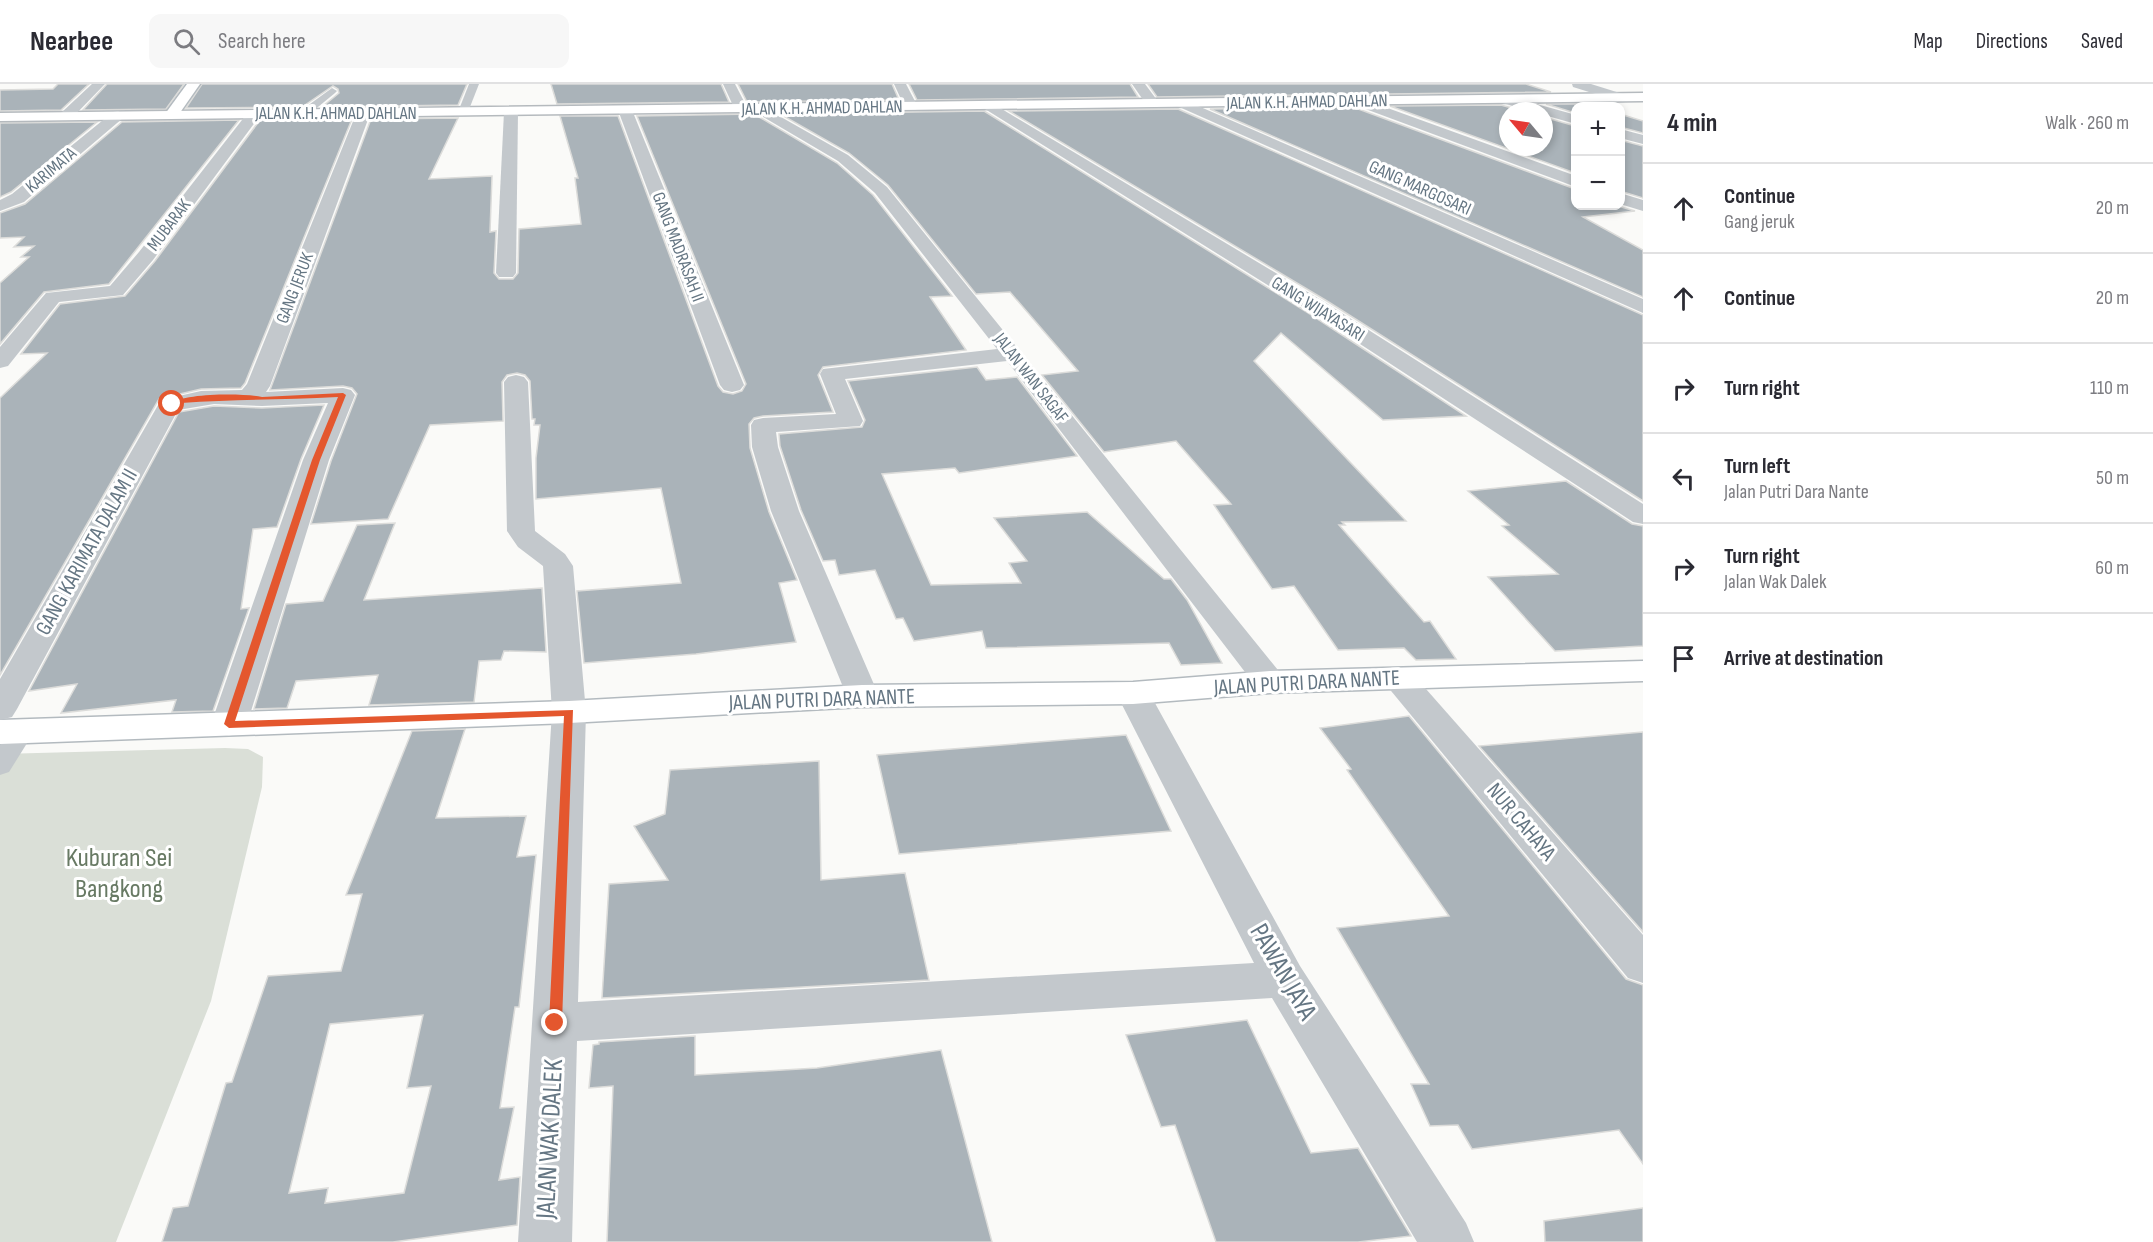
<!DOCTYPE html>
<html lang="en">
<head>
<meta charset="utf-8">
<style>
  :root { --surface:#fff; --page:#f7f7f7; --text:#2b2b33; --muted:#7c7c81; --line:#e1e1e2 }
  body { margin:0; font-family:"Sofia Sans Condensed",sans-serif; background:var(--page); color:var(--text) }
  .controls { position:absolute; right:18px; top:18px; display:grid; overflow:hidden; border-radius:12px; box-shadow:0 3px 9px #0003 }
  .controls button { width:54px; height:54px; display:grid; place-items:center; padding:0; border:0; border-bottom:2px solid var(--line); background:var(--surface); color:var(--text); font:30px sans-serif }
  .compass { position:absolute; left:1499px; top:18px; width:54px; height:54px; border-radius:50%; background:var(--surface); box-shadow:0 3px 9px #0003; rotate:299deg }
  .stop { position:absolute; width:18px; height:18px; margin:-14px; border:4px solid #e4572e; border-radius:50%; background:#fff }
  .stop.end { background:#e4572e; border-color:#fff; box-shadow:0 2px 6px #0008 }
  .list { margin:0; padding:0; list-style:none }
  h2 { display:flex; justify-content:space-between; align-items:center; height:78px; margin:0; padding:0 24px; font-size:26px }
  h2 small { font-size:20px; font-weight:400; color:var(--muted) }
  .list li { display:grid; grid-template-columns:39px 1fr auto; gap:18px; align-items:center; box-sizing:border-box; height:90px; padding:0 24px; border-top:2px solid var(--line) }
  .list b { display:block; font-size:22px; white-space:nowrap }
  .list p { margin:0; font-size:20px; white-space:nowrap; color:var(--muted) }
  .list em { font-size:20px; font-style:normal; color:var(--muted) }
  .icon { flex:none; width:33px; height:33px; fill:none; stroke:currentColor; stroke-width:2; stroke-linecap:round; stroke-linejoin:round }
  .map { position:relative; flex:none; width:1643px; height:1158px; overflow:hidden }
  header { display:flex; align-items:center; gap:36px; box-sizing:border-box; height:84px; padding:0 30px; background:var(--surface); border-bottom:2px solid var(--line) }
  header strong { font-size:28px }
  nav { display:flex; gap:33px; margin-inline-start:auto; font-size:21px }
  .search { width:420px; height:54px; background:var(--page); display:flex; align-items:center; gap:15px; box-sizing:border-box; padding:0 21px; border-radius:12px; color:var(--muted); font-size:22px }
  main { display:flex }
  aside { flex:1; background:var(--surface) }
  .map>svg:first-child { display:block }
  .green { fill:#dadfd7 }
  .building { fill:#aab3b9; stroke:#dcdcda; stroke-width:1.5; fill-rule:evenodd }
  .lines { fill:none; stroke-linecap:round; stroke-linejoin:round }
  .secondary-casing { stroke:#b3babf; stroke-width:3 }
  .primary-casing { stroke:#b5babe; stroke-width:3 }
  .lane { fill:#c3c8cc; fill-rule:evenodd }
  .street { fill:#c3c8cc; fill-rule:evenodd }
  .secondary { fill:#fff; fill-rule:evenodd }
  .primary { fill:#fff; fill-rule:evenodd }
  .route { fill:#e4572e }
  .labels { text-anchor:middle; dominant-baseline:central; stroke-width:6; stroke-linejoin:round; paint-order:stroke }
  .far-street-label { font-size:18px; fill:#657683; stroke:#fff }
  .street-label { font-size:22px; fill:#657683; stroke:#fff }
  .near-park-label { font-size:27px; fill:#687a64; stroke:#fff }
  .near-street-label { font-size:27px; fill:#657683; stroke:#fff }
</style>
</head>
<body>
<header>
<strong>Nearbee</strong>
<div class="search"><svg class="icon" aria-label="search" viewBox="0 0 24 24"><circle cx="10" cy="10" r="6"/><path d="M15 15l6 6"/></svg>Search here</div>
<nav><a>Map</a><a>Directions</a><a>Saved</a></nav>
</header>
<main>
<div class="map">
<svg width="1643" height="1158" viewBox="0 0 1643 1158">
  <rect width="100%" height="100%" fill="#fafaf8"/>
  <!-- green -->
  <polygon class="green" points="225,664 248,665 263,673 262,703 211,917 116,1158 0,1158 0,670"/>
  <!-- building -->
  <g class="building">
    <polygon points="58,0 89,0 61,26 0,27 0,6 53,5"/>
    <polygon points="107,0 184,0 166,25 83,26"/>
    <polygon points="202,0 467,0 458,21 322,23 339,9 338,5 333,2 302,23 186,24"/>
    <polygon points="551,0 721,0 729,18 557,20"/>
    <polygon points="738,0 892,0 899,16 747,18"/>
    <polygon points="909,0 1130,0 1138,13 917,16"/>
    <polygon points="1148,0 1526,0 1551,8 1157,13"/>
    <polygon points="1546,20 1589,20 1597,22 1575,22 1575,29"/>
    <polygon points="1501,21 1522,27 1508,27 1508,63 1544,63 1544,33 1575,42 1575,89 1390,22"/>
    <polygon points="1353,23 1575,105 1575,122 1618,122 1635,127 1583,133 1643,166 1643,213 1210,25"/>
    <polygon points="1178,25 1643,231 1643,417 1327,217 1009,27"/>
    <polygon points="984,27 1310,230 1466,332 1383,336 1281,249 1254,277 1406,437 1342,438 1345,441 1339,441 1424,538 1430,537 1456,575 1416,576 1404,564 1338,566 1294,502 1272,505 1214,421 1231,420 1176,357 1104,368 1042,291 1078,287 1010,208 976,210 888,101 849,69 780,30"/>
    <polygon points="754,30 837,79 873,111 952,212 930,213 966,266 823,283 818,291 833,328 763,332 754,334 749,340 750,364 769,428 797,496 779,499 796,558 696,570 584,579 577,507 681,499 661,404 536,415 536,374 540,341 534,341 535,335 532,335 530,297 525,291 517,289 507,291 502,298 503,337 430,341 388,435 311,440 331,377 357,310 352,304 343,302 270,306 371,35 458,34 429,95 492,92 490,148 496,147 494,189 499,195 513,195 518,189 519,145 581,140 575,94 578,94 560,32 618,32 718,302 723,308 733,310 742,307 746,300 637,32"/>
    <polygon points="1620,30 1643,37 1643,49 1620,43"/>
    <polygon points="352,35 245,299 241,304 201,305 159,315 0,591 0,314 47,269 21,270 60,220 125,212 155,177 260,36"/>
    <polygon points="239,36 109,200 44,208 0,260 0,199 29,173 21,173 34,162 14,163 24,153 0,154 0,129 25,120 122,38"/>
    <polygon points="97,38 11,108 0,113 0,39"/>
    <polygon points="1620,56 1643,62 1643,114 1620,107"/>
    <polygon points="977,283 986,296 1017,293 1077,372 959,389 955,384 882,390 931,501 1021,499 1009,479 1027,477 994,434 1087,428 1164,495 1171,495 1187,516 1222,579 1181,581 1169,559 986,564 982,547 914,557 903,534 896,535 875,486 839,491 835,476 823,477 801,426 780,362 779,350 862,343 865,336 848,297"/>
    <polygon points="324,321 301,375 277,443 253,445 241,525 249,524 213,627 172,628 176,616 61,629 77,600 29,607 179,328 214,322 262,324"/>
    <polygon points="1566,397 1632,440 1643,442 1643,562 1555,567 1488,493 1558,490 1502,442 1509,441 1468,407"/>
    <polygon points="395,439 364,516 542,504 546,568 504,567 501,576 479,577 474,618 369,621 378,591 296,597 287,624 254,625 286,520 323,517 357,441"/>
    <polygon points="1409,632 1626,895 1643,901 1643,1080 1619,1046 1472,1065 1458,1041 1430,1042 1411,1000 1429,1000 1337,844 1449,832 1347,686 1351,685 1320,644"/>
    <path d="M 465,645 L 436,734 L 526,732 L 517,773 L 536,771 L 519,923 L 515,923 L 500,1024 L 514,1023 L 499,1096 L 520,1093 L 517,1141 L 393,1158 L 162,1158 L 173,1124 L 188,1122 L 226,999 L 232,998 L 268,892 L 341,887 L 362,810 L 346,811 L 412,647 ZM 423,931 L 407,1004 L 431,1002 L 404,1109 L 325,1119 L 328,1104 L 289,1109 L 330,940 Z"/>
    <polygon points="1643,648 1643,848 1479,662"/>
    <polygon points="1126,651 1171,747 899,770 877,671"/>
    <polygon points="819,677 821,796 905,789 929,896 602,914 609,800 668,796 634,742 665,730 670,686"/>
    <polygon points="1247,936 1311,1069 1358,1064 1411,1152 1358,1158 1216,1158 1175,1041 1161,1043 1126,951"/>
    <polygon points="695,952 695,991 817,984 941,966 992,1158 607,1158 613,1002 589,1004 593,961 599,960 599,958"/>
    <polygon points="1643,1124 1643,1158 1545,1158 1544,1137"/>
  </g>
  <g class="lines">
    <!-- secondary casing -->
    <g class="secondary-casing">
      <g id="secondary">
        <polygon points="187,0 200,0 177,33 167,33 165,30"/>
        <polygon points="1643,577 1643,597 1270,609 1133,620 862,623 569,639 0,660 0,636 569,617 862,601 1133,598 1270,587"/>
      </g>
    </g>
    <!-- primary casing -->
    <g class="primary-casing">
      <polygon id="primary" points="1643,9 1643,17 0,37 0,29"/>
    </g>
    <!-- lane -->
    <g class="lane">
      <polygon points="469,0 479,0 468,28 459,30 458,28"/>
      <polygon points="332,4 337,7 335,9 307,32 299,32 299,28"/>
      <polygon points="21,639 30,642 34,648 9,688 0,691 0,661 12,642"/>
    </g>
    <!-- street -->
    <g class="street">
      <polygon points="92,0 105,0 71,35 61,35 59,32 61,29"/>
      <polygon points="723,0 735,0 748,25 746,28 736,28"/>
      <polygon points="894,0 906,0 918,23 916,26 906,26"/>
      <polygon points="1132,0 1145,0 1160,20 1158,23 1148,23"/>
      <polygon points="1572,0 1591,0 1623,10 1625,13 1618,17 1573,3"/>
      <polygon points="1504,11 1576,31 1576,40 1544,31 1544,27 1530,27 1499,18 1497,15 1499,12"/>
      <polygon points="1357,13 1576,92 1576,103 1352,20 1350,17 1352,14"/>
      <polygon points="1182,15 1643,215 1643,229 1177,22 1175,19 1177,16"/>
      <polygon points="990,18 1326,219 1643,420 1643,440 1633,438 1311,228 985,25 983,22 985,19"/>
      <polygon points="760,21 848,71 887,103 1282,591 1287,598 1282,605 1270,609 1258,605 1007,277 845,295 863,337 860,342 776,348 778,363 799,427 879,612 874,620 862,623 850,620 771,427 752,363 751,341 754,336 763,334 836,330 820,290 823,285 997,265 875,109 838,77 755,28 753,25"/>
      <polygon points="625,22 632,26 744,301 740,306 732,308 724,306 720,301 618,26"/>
      <polygon points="511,24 518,28 516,189 513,193 499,193 496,189 504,28"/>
      <polygon points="254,26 259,27 261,30 259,33 153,176 123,211 59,218 8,282 0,284 0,263 46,209 110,202 139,168 249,27"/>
      <polygon points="363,26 370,30 270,302 266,308 343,304 351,306 355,311 329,376 247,640 241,648 229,652 217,648 211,640 303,376 328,319 262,322 214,320 178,326 17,625 12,633 0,636 0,595 161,316 201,307 242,306 247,300 356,30"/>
      <polygon points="118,27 125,31 123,34 24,118 0,127 0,116 12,110 113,28"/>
      <polygon points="1620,45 1643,51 1643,60 1620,54"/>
      <polygon points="1620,109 1643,116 1643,127 1620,120"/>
      <polygon points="516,291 524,293 528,298 535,447 565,470 573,482 586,628 578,918 1254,879 1116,609 1121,601 1133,598 1145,601 1300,882 1466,1139 1474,1158 1417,1158 1272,914 577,957 572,1158 518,1158 552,628 543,482 518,463 507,447 504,298 508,293"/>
      <polygon points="1399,584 1411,588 1643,851 1643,899 1628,894 1387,602 1382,595 1387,588"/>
    </g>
    <!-- secondary -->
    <use href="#secondary" class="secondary"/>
    <!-- primary -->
    <use href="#primary" class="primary"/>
  </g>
  <!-- route -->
  <path class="route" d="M 343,309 L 346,311 L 320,376 L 235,637 L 573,626 L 562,939 L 560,943 L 551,943 L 549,939 L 564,632 L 229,644 L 224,640 L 312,376 L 338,313 C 285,316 234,315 181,319 L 172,322 L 168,320 C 185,309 242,309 262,313 Z"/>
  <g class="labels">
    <!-- far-street labels -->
    <g class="far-street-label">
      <text transform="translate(1307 18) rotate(-1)">JALAN K.H. AHMAD DAHLAN</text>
      <text transform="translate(822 24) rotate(-1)">JALAN K.H. AHMAD DAHLAN</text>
      <text x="336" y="29">JALAN K.H. AHMAD DAHLAN</text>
      <text transform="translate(51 86) rotate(-40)">KARIMATA</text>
      <text transform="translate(1420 104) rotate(24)">GANG MARGOSARI</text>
      <text transform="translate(169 141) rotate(-53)">MUBARAK</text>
      <text transform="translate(678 163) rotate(69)">GANG MADRASAH II</text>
      <text transform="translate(295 204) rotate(-69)">GANG JERUK</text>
      <text transform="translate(1318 225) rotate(32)">GANG WIJAYASARI</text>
      <text transform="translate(1031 294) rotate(52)">JALAN WAN SAGAF</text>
    </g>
    <!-- street labels -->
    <g class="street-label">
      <text transform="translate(87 468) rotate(-61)">GANG KARIMATA DALAM II</text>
      <text transform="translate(1307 599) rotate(-3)">JALAN PUTRI DARA NANTE</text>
      <text transform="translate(822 616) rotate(-2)">JALAN PUTRI DARA NANTE</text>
      <text transform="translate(1521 738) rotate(50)">NUR CAHAYA</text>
    </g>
    <!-- near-park labels -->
    <g class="near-park-label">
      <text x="119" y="774">Kuburan Sei<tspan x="119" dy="31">Bangkong</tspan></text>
    </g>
    <!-- near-street labels -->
    <g class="near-street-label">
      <text transform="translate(1283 888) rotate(60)">PAWAN JAYA</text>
      <text transform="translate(550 1055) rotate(-87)">JALAN WAK DALEK</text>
    </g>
  </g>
</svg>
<div class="controls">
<button>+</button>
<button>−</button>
</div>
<svg class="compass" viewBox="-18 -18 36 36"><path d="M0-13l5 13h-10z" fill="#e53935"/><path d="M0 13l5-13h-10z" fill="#7c7c81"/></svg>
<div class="stop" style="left:172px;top:320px"></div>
<div class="stop end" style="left:555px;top:939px"></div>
</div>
<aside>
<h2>4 min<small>Walk · 260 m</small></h2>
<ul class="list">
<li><svg class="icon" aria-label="ahead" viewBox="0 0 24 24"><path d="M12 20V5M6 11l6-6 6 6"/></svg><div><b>Continue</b><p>Gang jeruk</p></div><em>20 m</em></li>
<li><svg class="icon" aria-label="ahead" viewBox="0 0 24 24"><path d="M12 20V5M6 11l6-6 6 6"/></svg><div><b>Continue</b></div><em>20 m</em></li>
<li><svg class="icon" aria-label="right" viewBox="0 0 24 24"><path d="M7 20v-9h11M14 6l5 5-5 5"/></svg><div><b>Turn right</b></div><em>110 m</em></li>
<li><svg class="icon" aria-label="left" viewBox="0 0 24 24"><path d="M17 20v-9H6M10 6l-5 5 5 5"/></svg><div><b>Turn left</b><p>Jalan Putri Dara Nante</p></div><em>50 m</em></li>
<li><svg class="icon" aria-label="right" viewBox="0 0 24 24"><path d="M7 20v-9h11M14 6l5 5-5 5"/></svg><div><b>Turn right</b><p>Jalan Wak Dalek</p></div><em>60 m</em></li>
<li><svg class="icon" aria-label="arrive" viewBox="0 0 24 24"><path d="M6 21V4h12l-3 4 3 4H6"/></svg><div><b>Arrive at destination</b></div></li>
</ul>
</aside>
</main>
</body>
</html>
